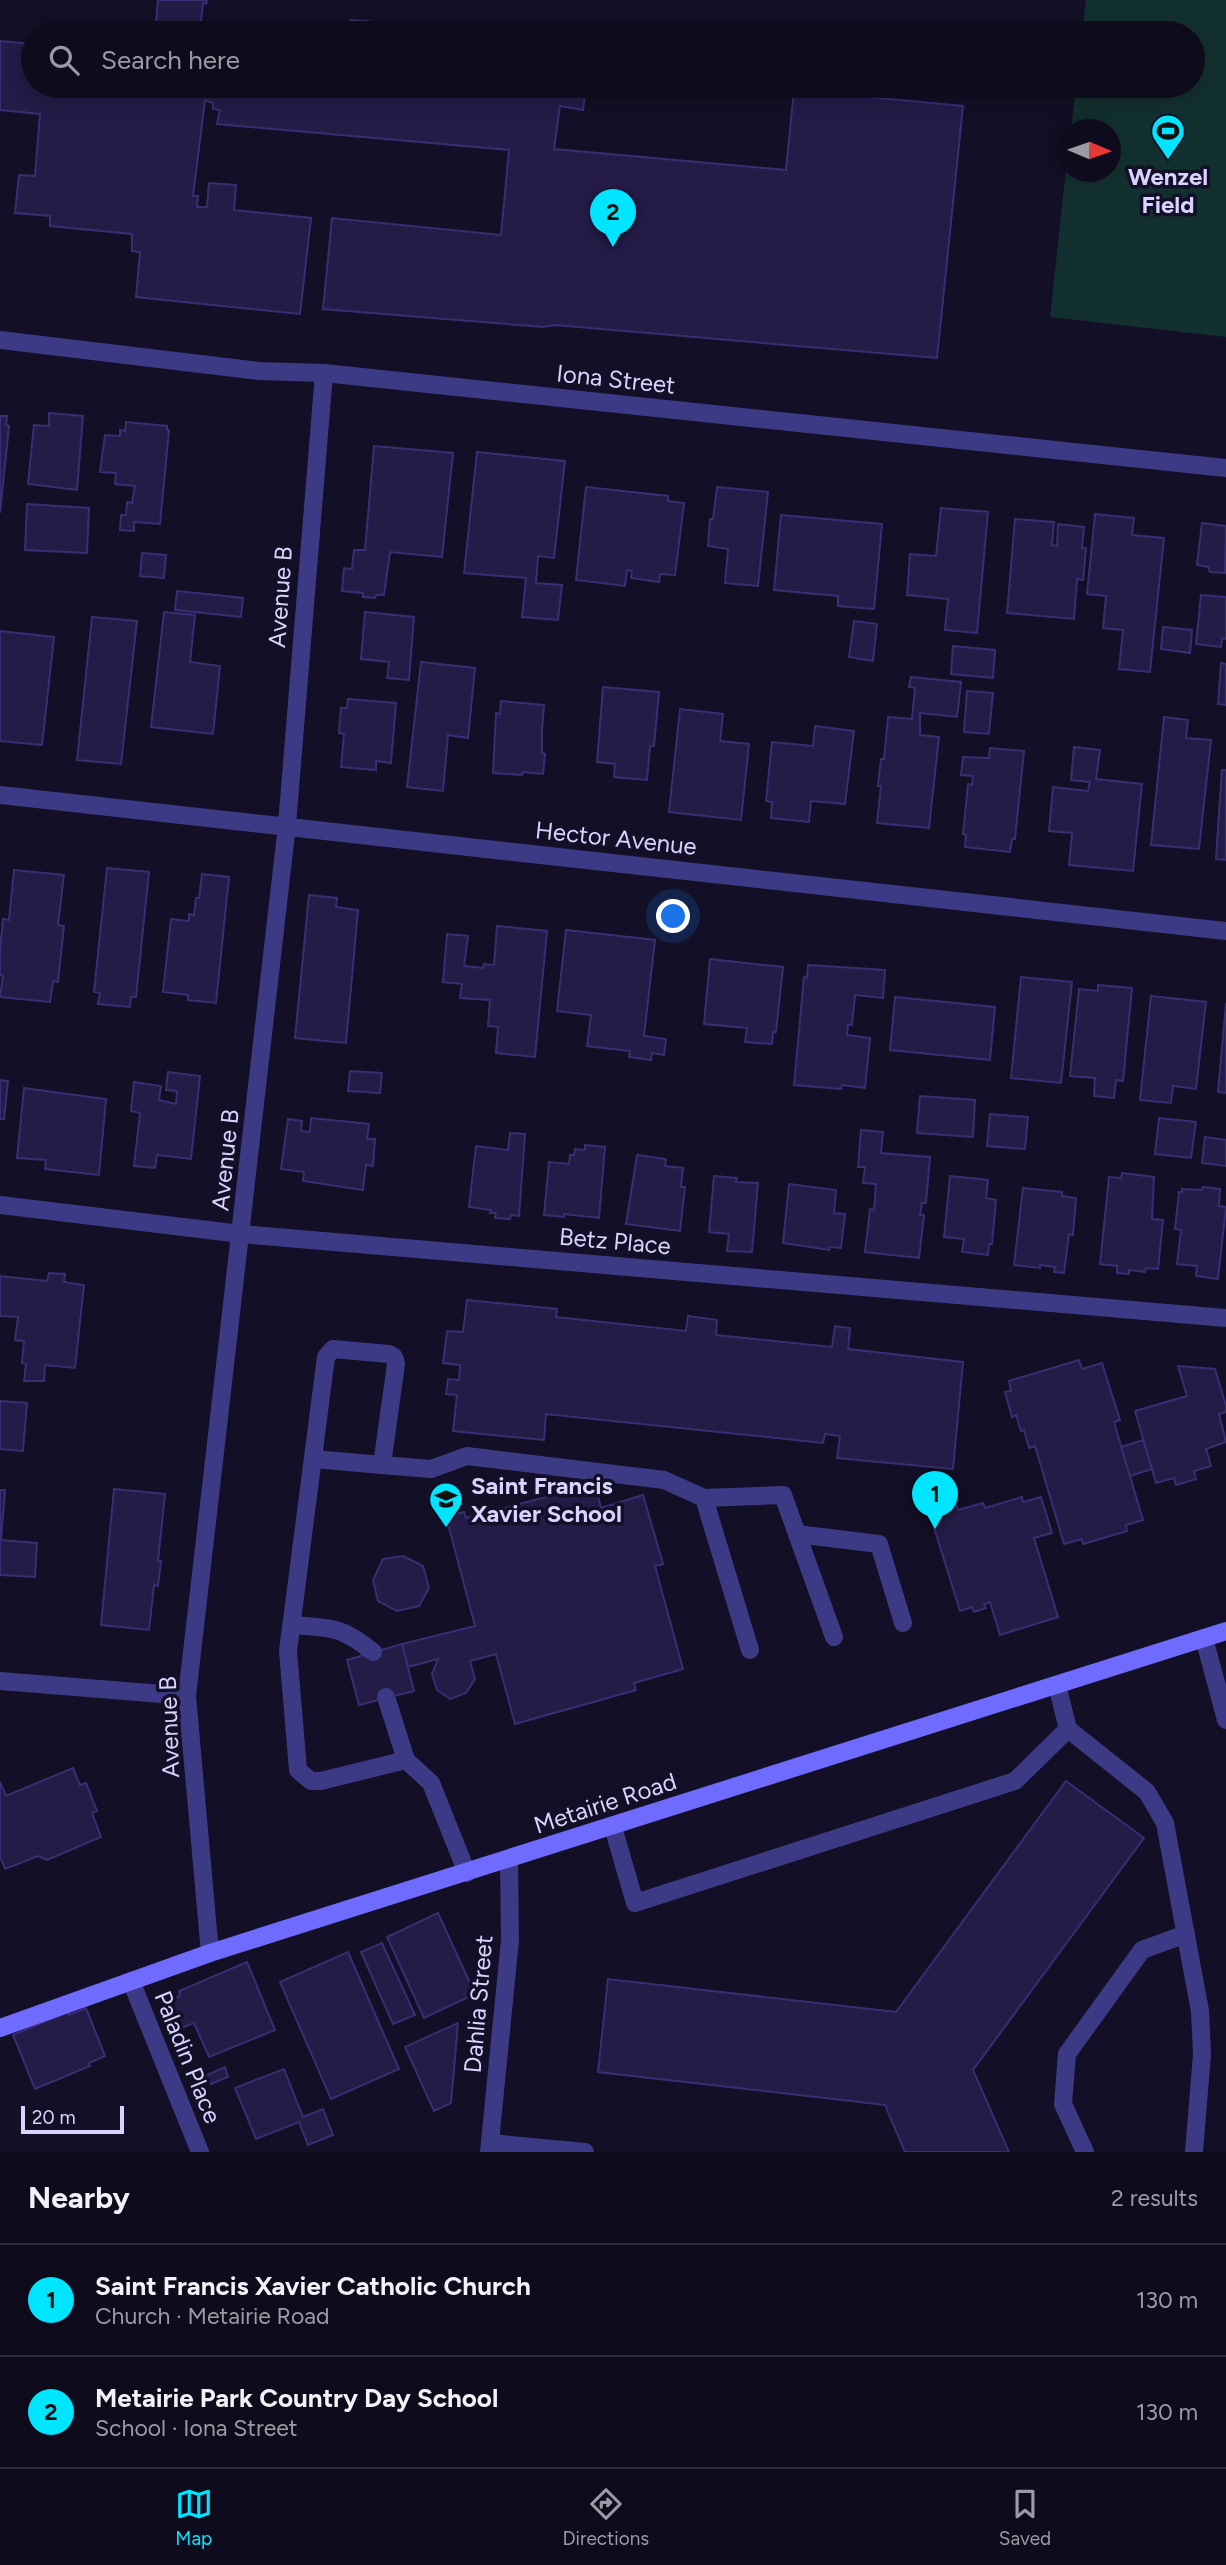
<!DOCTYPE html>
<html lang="en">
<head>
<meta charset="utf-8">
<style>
  :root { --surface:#0e0b1c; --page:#1c1929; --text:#f1f3f6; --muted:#9b9ba3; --line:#2e2b3b; --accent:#00e5ff }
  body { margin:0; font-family:Figtree,sans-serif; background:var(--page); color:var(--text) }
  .compass { position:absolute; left:1058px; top:119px; width:63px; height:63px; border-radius:50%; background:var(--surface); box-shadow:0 4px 18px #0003; rotate:92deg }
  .scale { position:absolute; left:21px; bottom:18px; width:103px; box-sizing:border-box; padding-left:7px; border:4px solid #d9d4ff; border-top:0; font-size:19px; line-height:24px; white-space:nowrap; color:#d9d4ff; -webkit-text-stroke:5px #130f26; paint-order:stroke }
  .you { position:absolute; left:674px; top:917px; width:24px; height:24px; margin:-18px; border:5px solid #fff; border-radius:50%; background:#1a73e8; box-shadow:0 0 0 10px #1a73e833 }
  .badge { display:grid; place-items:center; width:46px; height:46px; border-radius:50%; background:var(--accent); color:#111; font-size:23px; font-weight:700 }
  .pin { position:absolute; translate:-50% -58px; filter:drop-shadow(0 2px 4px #0008) }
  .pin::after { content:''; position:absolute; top:37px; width:24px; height:21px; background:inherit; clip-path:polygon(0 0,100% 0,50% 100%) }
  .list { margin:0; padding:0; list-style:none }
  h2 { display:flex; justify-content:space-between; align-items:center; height:91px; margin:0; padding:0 28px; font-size:30px }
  h2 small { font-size:23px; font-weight:400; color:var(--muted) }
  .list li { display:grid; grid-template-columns:46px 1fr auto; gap:21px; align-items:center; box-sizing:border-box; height:112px; padding:0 28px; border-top:2px solid var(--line) }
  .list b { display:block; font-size:26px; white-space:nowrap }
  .list p { margin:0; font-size:23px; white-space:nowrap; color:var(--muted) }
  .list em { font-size:23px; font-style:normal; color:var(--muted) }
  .icon { flex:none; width:38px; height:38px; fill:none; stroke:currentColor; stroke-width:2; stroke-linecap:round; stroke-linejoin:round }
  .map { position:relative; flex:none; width:1226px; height:2152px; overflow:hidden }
  .search { position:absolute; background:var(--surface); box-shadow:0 4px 18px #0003; left:21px; right:21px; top:21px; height:77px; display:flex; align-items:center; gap:18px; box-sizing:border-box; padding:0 24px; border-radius:38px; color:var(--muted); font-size:26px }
  .sheet { height:315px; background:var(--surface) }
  nav { display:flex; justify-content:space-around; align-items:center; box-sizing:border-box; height:98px; border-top:2px solid var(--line); background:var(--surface); font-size:19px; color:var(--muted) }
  nav a { display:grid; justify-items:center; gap:4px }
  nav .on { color:var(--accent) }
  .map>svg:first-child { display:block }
  .green { fill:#12302f }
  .building { fill:#241b47; stroke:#3b2d73; stroke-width:2 }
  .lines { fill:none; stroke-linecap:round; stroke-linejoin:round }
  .lane { stroke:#3d3a85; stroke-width:18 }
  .street { stroke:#3d3a85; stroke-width:18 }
  .secondary { stroke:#6f6bff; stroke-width:18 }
  .labels { text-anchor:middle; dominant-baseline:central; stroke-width:7; stroke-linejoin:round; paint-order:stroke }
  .poi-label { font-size:24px; font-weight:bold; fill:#d9d4ff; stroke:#130f26 }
  .street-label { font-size:24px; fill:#d9d4ff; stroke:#130f26 }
</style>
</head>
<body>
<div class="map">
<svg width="1226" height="2152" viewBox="0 0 1226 2152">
  <rect width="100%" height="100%" fill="#130f26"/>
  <!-- green -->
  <polygon class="green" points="1086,0 1226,0 1226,337 1050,317 1068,151 1068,172 1110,172 1110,130 1071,129 1076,86 1193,86 1193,33 1082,33"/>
  <!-- building -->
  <g class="building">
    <polygon points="158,0 207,0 206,4 203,3 201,22 297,33 155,33"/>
    <polygon points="350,20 374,22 374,30 408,33 349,33"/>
    <polygon points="0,41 33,44 33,86 586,86 583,110 560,106 554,149 786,170 794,90 963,106 937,358 555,325 543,327 323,309 332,218 501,235 509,150 217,124 220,110 213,109 213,103 205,100 193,196 198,196 197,207 207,207 209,183 236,185 234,210 311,218 300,314 136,297 140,252 132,251 132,234 50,226 50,216 15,213 19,175 35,176 40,114 0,110"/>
    <polygon points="49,413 83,416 77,490 28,484 34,425 49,426"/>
    <polygon points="0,416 7,416 6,425 9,426 0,513"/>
    <polygon points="126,422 167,426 167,430 169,430 160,524 134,522 134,531 120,530 121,515 126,515 127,502 132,503 135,486 115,484 116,473 100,472 105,435 120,436 120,430 125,431"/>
    <polygon points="374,446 453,453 442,557 390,552 384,595 376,595 375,598 363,597 363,593 342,591 344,568 352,569 354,550 365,550"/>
    <polygon points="477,452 565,461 554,558 538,556 536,583 562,585 558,620 522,617 526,578 464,573"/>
    <polygon points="586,487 668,496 668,501 684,503 675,575 660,574 659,582 631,578 632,571 627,570 625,586 576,580"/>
    <polygon points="717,487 768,492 758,586 725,583 728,549 708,546 710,519 713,519"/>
    <polygon points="27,504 89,508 87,553 25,550"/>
    <polygon points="941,508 988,512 977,633 945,630 948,599 907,595 910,554 936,556"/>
    <polygon points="1095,514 1134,518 1132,535 1164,538 1150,672 1119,669 1123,630 1103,628 1106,596 1087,594"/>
    <polygon points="781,515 882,524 874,609 838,606 838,596 774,590"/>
    <polygon points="1015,519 1054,522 1052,545 1057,546 1058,524 1084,527 1082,548 1086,548 1083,580 1077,579 1074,619 1007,613"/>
    <polygon points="1202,523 1226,526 1225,573 1210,572 1208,567 1197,565"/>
    <polygon points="142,553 166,555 164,578 140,576"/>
    <polygon points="177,591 243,598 241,617 175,610"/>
    <polygon points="1201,595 1226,597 1226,639 1222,638 1221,647 1196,644"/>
    <polygon points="164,612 195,615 190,662 220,666 213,734 151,727"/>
    <polygon points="365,612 414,617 409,680 387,678 389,662 361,659"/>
    <polygon points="92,617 137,621 121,764 77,760"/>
    <polygon points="854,621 877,624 873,661 849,657"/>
    <polygon points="1163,627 1192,630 1190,653 1161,649"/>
    <polygon points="0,631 54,637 42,745 0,741"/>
    <polygon points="953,646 995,650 993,678 951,674"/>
    <polygon points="421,662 475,668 468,738 448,735 443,791 407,787"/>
    <polygon points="1221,663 1226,664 1226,705 1218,704"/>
    <polygon points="911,677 961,682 957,717 920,713 920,735 939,737 929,828 877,823 881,786 878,786 881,759 884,759 888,717 912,719 915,688 909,687"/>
    <polygon points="603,687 659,692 654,746 650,746 647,780 614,777 615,764 597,762"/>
    <polygon points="967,691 993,693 989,734 964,732"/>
    <polygon points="348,699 396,703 391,763 376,761 376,770 341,767 344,734 339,733 341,708 347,708"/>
    <polygon points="501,701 544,705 542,730 542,753 545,754 543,774 523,772 522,775 493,773 496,713 500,714"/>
    <polygon points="680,709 723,714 720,741 749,744 741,820 669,812"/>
    <polygon points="1164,717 1188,720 1186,738 1211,740 1199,849 1151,845"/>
    <polygon points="815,726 854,731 845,804 811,801 809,822 771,818 772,802 766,801 772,742 813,746"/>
    <polygon points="1074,747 1100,750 1096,779 1142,784 1133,871 1069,865 1072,833 1049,831 1053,787 1088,791 1090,782 1071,780"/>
    <polygon points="990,748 1024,751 1015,839 1012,839 1010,852 965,847 966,835 963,834 968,784 972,785 973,776 961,775 963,757 989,758"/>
    <polygon points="1222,770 1226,770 1226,860 1216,859"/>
    <polygon points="107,868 149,872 136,997 131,997 130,1007 98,1004 100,993 94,992"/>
    <polygon points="14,870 64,875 58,925 64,926 58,982 53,981 50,1002 0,997 3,976 0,975 0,951 3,919 9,920"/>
    <polygon points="202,874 229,877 216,1003 188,1000 188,995 163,992 171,919 189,921 189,914 194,915 196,898 199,898"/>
    <polygon points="309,895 337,898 336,907 358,910 346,1043 295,1038"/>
    <polygon points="497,926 547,931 535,1057 496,1053 498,1027 488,1026 490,1000 460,998 462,984 443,982 447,934 468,936 464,966 483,968 484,964 494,965"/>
    <polygon points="566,930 655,940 644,1036 666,1039 664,1055 652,1053 651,1060 629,1057 630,1051 587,1046 591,1015 557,1011"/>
    <polygon points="710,959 783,967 776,1032 773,1032 772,1044 745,1042 747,1028 704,1024"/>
    <polygon points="808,965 885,970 883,998 855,995 852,1025 848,1025 847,1035 870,1038 865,1088 842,1085 841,1089 794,1085 804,977 807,978"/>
    <polygon points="1021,977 1072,982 1061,1083 1011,1078"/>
    <polygon points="1098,985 1132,988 1123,1081 1116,1080 1114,1098 1094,1096 1095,1078 1070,1076 1079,989 1098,991"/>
    <polygon points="1151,996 1206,1002 1196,1089 1173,1086 1171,1103 1140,1100"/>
    <polygon points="895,997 995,1007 990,1060 890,1050"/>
    <polygon points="1226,1003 1226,1093 1218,1092"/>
    <polygon points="350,1071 382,1073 380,1093 348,1091"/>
    <polygon points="168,1072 200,1076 191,1159 157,1155 155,1168 134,1166 140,1113 131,1111 134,1082 161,1086 159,1100 176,1104 177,1091 166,1090"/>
    <polygon points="0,1080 8,1081 4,1119 0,1119"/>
    <polygon points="24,1088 106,1099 99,1175 45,1169 46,1160 17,1158"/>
    <polygon points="920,1096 975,1100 973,1137 917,1133"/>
    <polygon points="990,1114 1028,1117 1025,1149 987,1146"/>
    <polygon points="311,1118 369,1124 367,1139 375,1139 373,1166 366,1165 363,1190 303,1181 304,1172 281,1169 288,1119 302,1121 301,1131 310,1132"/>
    <polygon points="1159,1118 1196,1122 1191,1158 1155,1154"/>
    <polygon points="861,1130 883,1132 881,1153 930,1157 926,1203 922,1203 920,1215 924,1215 919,1258 865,1252 870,1209 874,1210 876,1184 863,1183 865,1167 858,1167"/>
    <polygon points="510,1133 525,1134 519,1216 511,1215 510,1219 495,1218 496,1213 490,1213 491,1210 469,1207 476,1146 508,1150"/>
    <polygon points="1205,1137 1226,1140 1226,1166 1202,1163"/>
    <polygon points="585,1145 605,1147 599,1218 564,1214 564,1217 544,1215 549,1162 569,1164 570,1155 574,1155 575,1149 585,1150"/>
    <polygon points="637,1155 666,1159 665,1166 683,1168 681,1187 685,1187 680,1231 626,1224"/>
    <polygon points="1122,1173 1154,1177 1152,1219 1163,1220 1158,1269 1146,1268 1145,1272 1129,1270 1129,1274 1117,1273 1117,1266 1100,1264 1109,1177 1121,1178"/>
    <polygon points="714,1176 737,1178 736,1182 758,1183 752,1252 727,1251 729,1234 709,1232"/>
    <polygon points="950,1176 988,1180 986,1198 996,1200 992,1244 989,1244 988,1255 962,1252 964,1239 944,1237"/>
    <polygon points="789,1184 836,1190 834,1213 845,1214 841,1248 830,1247 829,1250 783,1243"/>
    <polygon points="1203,1187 1220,1189 1219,1206 1226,1207 1218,1279 1196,1276 1197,1266 1177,1264 1181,1230 1175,1229 1179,1192 1182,1192 1182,1189 1202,1190"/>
    <polygon points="1023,1188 1062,1192 1062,1196 1076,1198 1073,1235 1069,1234 1064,1273 1054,1272 1055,1267 1040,1265 1040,1268 1014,1265"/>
    <polygon points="49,1273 65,1274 64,1282 84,1285 75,1368 45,1365 44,1381 24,1381 26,1364 22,1363 24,1341 15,1340 18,1317 0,1316 0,1276 47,1281"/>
    <polygon points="467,1300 557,1309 556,1317 686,1331 688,1316 717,1320 716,1335 832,1347 835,1326 850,1328 848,1349 963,1362 953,1469 837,1458 840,1436 825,1434 823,1443 546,1414 544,1440 453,1431 457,1395 446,1394 448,1379 459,1380 460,1365 443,1363 447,1331 463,1332"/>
    <polygon points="1079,1360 1082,1369 1102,1363 1120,1420 1114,1422 1143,1520 1126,1525 1127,1531 1083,1544 1082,1539 1064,1544 1035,1446 1029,1448 1024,1430 1021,1431 1016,1415 1012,1417 1005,1392 1011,1391 1009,1381"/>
    <polygon points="1178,1366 1215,1369 1226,1406 1226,1412 1219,1414 1226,1442 1206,1449 1211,1466 1194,1471 1196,1479 1176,1485 1174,1478 1156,1483 1135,1411 1187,1396"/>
    <polygon points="0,1401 27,1403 23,1451 0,1449"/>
    <polygon points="1143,1440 1152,1469 1130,1476 1121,1447"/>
    <polygon points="584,1487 598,1496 601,1508 643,1495 663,1564 655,1566 683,1669 634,1683 636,1690 515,1724 496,1654 470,1661 475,1679 466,1693 450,1699 437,1690 432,1674 438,1659 408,1667 402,1644 475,1626 446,1516 464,1512 466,1518"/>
    <polygon points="114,1489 165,1494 158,1561 161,1561 158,1586 154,1585 149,1630 101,1625"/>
    <polygon points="0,1490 5,1490 1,1540 37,1543 35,1577 0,1575"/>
    <polygon points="952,1494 958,1510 983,1503 985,1508 1022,1497 1023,1502 1041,1497 1052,1533 1034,1538 1058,1617 1000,1635 990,1602 984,1604 986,1608 974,1612 972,1607 960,1611 933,1524 936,1523 929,1501"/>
    <polygon points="403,1556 423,1566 429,1588 419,1606 397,1611 378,1601 373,1580 383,1559"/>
    <polygon points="402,1644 414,1691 359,1705 347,1660"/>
    <polygon points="73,1768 80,1785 86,1783 97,1811 92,1813 101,1837 47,1860 38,1856 5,1869 0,1856 0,1782 6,1796"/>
    <polygon points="1066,1781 1144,1838 973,2070 1009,2152 905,2152 885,2105 598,2072 608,1979 896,2012"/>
    <polygon points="438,1913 475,1994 424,2018 387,1937"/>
    <polygon points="382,1943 415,2015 393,2024 361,1952"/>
    <polygon points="348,1952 399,2069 331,2099 280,1982"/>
    <polygon points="247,1962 275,2030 209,2057 194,2023 179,2029 168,2001 180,1996 179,1991"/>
    <polygon points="86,2008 105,2056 89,2063 90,2066 35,2089 13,2035 68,2012 69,2015"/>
    <polygon points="458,2023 451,2103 434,2111 405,2047"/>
    <polygon points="225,2067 228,2077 211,2084 207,2075"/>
    <polygon points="284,2069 303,2117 323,2109 333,2135 308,2145 299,2122 256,2139 235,2088"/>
  </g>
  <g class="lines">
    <!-- lane -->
    <g class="lane">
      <polyline points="314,1459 382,1465 396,1364 394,1357 389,1354 333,1349 326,1357 288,1651 298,1770 311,1781 321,1781 406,1760 431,1783 467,1873"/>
      <polyline points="382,1465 431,1469 467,1456 664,1480 704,1498 783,1495 834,1637"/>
      <polyline points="704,1498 750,1650"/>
      <polyline points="797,1534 879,1544 903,1623"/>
      <path d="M 291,1625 C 331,1628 341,1626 373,1652"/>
      <polyline points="1204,1638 1226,1720"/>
      <polyline points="1057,1685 1068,1729 1147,1792 1165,1823 1200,2011 1202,2054 1194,2152"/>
      <polyline points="386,1697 406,1760"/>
      <polyline points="613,1827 635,1903 1015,1781 1068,1729"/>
      <polyline points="490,2143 585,2152"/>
      <polyline points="1085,2152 1063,2104 1067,2054 1142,1950 1186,1934"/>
    </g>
    <!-- street -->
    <g class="street">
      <polyline points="0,340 259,371 324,373 1226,468"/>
      <polyline points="0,795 1226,931"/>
      <polyline points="0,1205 241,1234 1226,1318"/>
      <polyline points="0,1681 187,1696"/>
      <polyline points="210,1953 187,1696 287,825 324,373"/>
      <polyline points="131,1981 200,2152"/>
      <polyline points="489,2152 510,1940 509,1860"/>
    </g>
    <!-- secondary -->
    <polyline class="secondary" points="0,2028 210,1953 1226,1631"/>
  </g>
  <!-- icons -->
  <defs>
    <g id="stadium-pin" transform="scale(1.75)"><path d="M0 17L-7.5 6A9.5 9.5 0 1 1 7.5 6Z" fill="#00e5ff" stroke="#130f26"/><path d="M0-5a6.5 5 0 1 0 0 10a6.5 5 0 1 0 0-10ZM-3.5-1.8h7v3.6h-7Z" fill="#111"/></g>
    <g id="school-pin" transform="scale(1.75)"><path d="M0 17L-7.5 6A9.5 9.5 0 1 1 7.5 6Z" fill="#00e5ff" stroke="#130f26"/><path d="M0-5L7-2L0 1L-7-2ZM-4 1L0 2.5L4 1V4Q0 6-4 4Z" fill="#111"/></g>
  </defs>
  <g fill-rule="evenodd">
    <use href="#stadium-pin" x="1168" y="131"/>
    <use href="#school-pin" x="446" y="1499"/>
  </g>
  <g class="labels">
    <!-- poi labels -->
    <g class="poi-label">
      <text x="1168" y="176">Wenzel<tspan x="1168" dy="28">Field</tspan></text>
      <text x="471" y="1485" text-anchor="start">Saint Francis<tspan x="471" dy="28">Xavier School</tspan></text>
    </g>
    <!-- street labels -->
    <g class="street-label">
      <text transform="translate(616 379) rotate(6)">Iona Street</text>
      <text transform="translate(280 597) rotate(-86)">Avenue B</text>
      <text transform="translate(616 838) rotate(6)">Hector Avenue</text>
      <text transform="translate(225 1160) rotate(-84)">Avenue B</text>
      <text transform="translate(615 1241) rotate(5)">Betz Place</text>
      <text transform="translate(169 1727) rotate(-92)">Avenue B</text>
      <text transform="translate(605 1803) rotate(-18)">Metairie Road</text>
      <text transform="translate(478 2004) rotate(-85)">Dahlia Street</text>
      <text transform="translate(188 2057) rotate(68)">Paladin Place</text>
    </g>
  </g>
</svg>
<svg class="compass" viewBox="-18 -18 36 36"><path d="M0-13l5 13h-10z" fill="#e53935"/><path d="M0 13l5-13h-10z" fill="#9b9ba3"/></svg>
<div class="scale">20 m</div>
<div class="you"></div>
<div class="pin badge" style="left:935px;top:1529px">1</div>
<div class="pin badge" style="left:613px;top:247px">2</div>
<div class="search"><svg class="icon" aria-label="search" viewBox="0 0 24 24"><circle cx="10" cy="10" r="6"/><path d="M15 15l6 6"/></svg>Search here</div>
</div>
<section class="sheet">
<h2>Nearby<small>2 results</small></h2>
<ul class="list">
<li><span class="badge">1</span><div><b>Saint Francis Xavier Catholic Church</b><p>Church · Metairie Road</p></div><em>130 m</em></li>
<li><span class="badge">2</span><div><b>Metairie Park Country Day School</b><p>School · Iona Street</p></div><em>130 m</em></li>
</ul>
</section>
<nav>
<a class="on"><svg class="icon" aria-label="map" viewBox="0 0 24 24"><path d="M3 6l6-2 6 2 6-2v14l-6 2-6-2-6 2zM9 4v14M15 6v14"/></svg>Map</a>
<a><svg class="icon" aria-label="directions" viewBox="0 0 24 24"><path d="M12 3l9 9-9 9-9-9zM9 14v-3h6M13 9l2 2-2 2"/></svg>Directions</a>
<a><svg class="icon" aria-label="saved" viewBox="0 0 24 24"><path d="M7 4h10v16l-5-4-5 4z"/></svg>Saved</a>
</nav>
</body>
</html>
